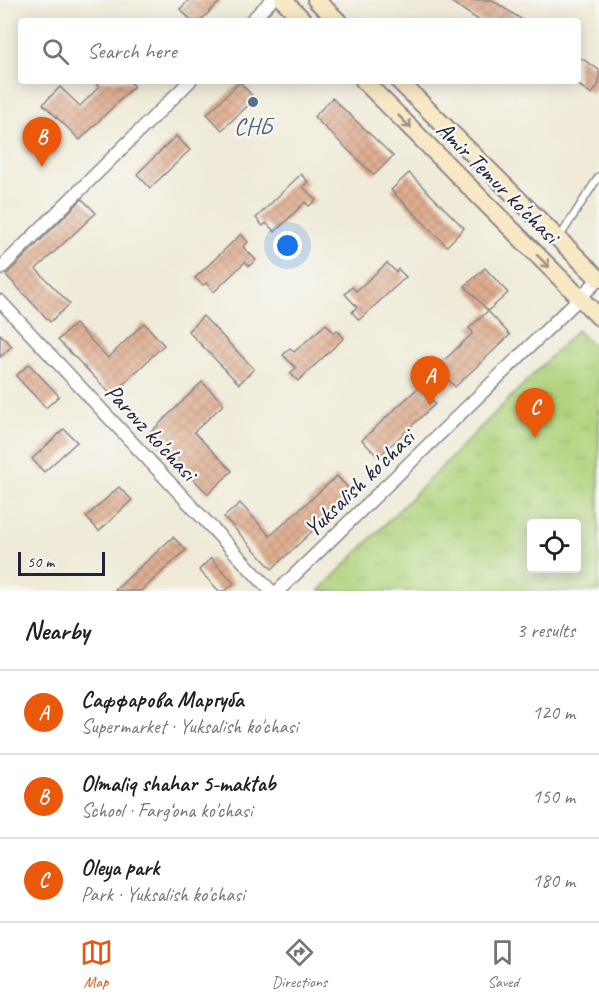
<!DOCTYPE html>
<html lang="en">
<head>
<meta charset="utf-8">
<style>
  :root { --surface:#fff; --page:#f2f2f2; --text:#202124; --muted:#757577; --line:#e0e0e0; --accent:#ea580c }
  body { margin:0; font-family:Caveat,sans-serif; background:var(--page); color:var(--text) }
  .controls { position:absolute; right:18px; bottom:18px; display:grid; overflow:hidden; border-radius:6px; box-shadow:0 3px 15px #0003 }
  .controls button { width:54px; height:54px; display:grid; place-items:center; padding:0; border:0; border-bottom:2px solid var(--line); background:var(--surface); color:var(--text); font:30px sans-serif }
  .scale { position:absolute; left:18px; bottom:15px; width:87px; box-sizing:border-box; padding-left:6px; border:3px solid #22223b; border-top:0; font-size:16px; line-height:21px; white-space:nowrap; color:#22223b; -webkit-text-stroke:4px #f6f6f2; paint-order:stroke }
  .you { position:absolute; left:288px; top:246px; width:21px; height:21px; margin:-15px; border:4px solid #fff; border-radius:50%; background:#1a73e8; box-shadow:0 0 0 9px #1a73e833 }
  .badge { display:grid; place-items:center; width:39px; height:39px; border-radius:50%; background:var(--accent); color:#fff; font-size:20px; font-weight:700 }
  .pin { position:absolute; translate:-50% -50px; filter:drop-shadow(0 2px 3px #0008) }
  .pin::after { content:''; position:absolute; top:32px; width:21px; height:18px; background:inherit; clip-path:polygon(0 0,100% 0,50% 100%) }
  .list { margin:0; padding:0; list-style:none }
  h2 { display:flex; justify-content:space-between; align-items:center; height:78px; margin:0; padding:0 24px; font-size:26px }
  h2 small { font-size:20px; font-weight:400; color:var(--muted) }
  .list li { display:grid; grid-template-columns:39px 1fr auto; gap:18px; align-items:center; box-sizing:border-box; height:84px; padding:0 24px; border-top:2px solid var(--line) }
  .list b { display:block; font-size:22px; white-space:nowrap }
  .list p { margin:0; font-size:20px; white-space:nowrap; color:var(--muted) }
  .list em { font-size:20px; font-style:normal; color:var(--muted) }
  .icon { flex:none; width:33px; height:33px; fill:none; stroke:currentColor; stroke-width:2; stroke-linecap:round; stroke-linejoin:round }
  .map { position:relative; flex:none; width:599px; height:591px; overflow:hidden }
  .search { position:absolute; background:var(--surface); box-shadow:0 3px 15px #0003; left:18px; right:18px; top:18px; height:66px; display:flex; align-items:center; gap:15px; box-sizing:border-box; padding:0 21px; border-radius:6px; color:var(--muted); font-size:22px }
  .sheet { height:330px; background:var(--surface) }
  nav { display:flex; justify-content:space-around; align-items:center; box-sizing:border-box; height:84px; border-top:2px solid var(--line); background:var(--surface); font-size:16px; color:var(--muted) }
  nav a { display:grid; justify-items:center; gap:3px }
  nav .on { color:var(--accent) }
  .map>svg:first-child { display:block }
  .grass { fill:url(#grass-tufts); stroke:#697a5b; stroke-width:1.5; fill-rule:evenodd }
  .building { fill:url(#building-cross-hatch) }
  .lines { fill:none; stroke-linecap:round; stroke-linejoin:round }
  .lane-casing { stroke:#89868a; stroke-width:9 }
  .street-casing { stroke:#89868a; stroke-width:15 }
  .secondary-casing { stroke:#89868a; stroke-width:20 }
  .lane { stroke:#fff; stroke-width:6 }
  .street { stroke:#fff; stroke-width:12 }
  .secondary { stroke:#f8e8c3; stroke-width:16 }
  .oneway { stroke:#988f86 }
  .service-dot { fill:#5c6f8a; stroke:#f6f6f2; stroke-width:2 }
  .labels { text-anchor:middle; dominant-baseline:central; stroke-width:5; stroke-linejoin:round; paint-order:stroke }
  .service-label { font-size:24px; fill:#4e5e75; stroke:#f6f6f2 }
  .street-label { font-size:24px; fill:#22223b; stroke:#f6f6f2 }
</style>
</head>
<body>
<div class="map">
<svg width="599" height="591" viewBox="0 0 599 591">
  <defs>
    <pattern id="grass-tufts" width="24" height="20" patternUnits="userSpaceOnUse" patternTransform="scale(1.5)"><rect width="24" height="20" fill="#b0d37b"/><path d="M3 7l-1-3M5 7V3M7 7l1-3M15 17l-1-3M17 17v-4M19 17l1-3" fill="none" stroke="#97b56b"/></pattern>
    <pattern id="building-cross-hatch" width="8" height="8" patternUnits="userSpaceOnUse" patternTransform="scale(1.5)"><rect width="8" height="8" fill="#dfae90"/><path d="M0 0l8 8M0 8l8-8" fill="none" stroke="#bf957d"/></pattern>
  </defs>
  <rect width="100%" height="100%" fill="#f6f6f2"/>
  <filter id="ink" filterUnits="userSpaceOnUse"><feTurbulence type="fractalNoise" baseFrequency=".0167" numOctaves="2"/><feDisplacementMap in="SourceGraphic" scale="12" xChannelSelector="R" yChannelSelector="G"/><feConvolveMatrix kernelMatrix="1 2 1 2 8 2 1 2 1" color-interpolation-filters="sRGB"/></filter>
  <filter id="wash" filterUnits="userSpaceOnUse"><feTurbulence type="fractalNoise" baseFrequency=".008" numOctaves="4" result="noise"/><feDisplacementMap in="SourceGraphic" scale="24" xChannelSelector="R" yChannelSelector="G"/><feGaussianBlur stdDeviation="1.35" result="paint"/><feColorMatrix in="noise" values="0 0 0 0 0 0 0 0 0 0 0 0 0 0 0 0 0 1.4 0 .05"/><feComposite in="paint" operator="in"/></filter>
  <g filter="url(#wash)">
    <rect width="100%" height="100%" fill="#f0ebd8"/>
    <!-- grass -->
    <path class="grass" d="M 577,330 L 599,352 L 599,591 L 319,591 ZM 532,524 L 576,524 L 576,568 L 532,568 Z"/>
    <g id="blocks">
      <!-- building -->
      <g class="building">
        <polygon points="189,0 222,0 200,21 192,21 180,9"/>
        <polygon points="448,0 492,0 524,21 480,21"/>
        <polygon points="578,56 599,70 599,84 592,94 578,85"/>
        <polygon points="94,81 129,81 134,86 80,140 43,104 60,87 80,106 99,87"/>
        <polygon points="240,82 255,99 222,130 207,114"/>
        <polygon points="332,98 393,156 374,175 314,117"/>
        <polygon points="176,136 190,150 150,188 137,174"/>
        <polygon points="409,173 464,228 447,246 391,190"/>
        <polygon points="301,174 308,182 303,187 316,200 309,206 305,202 275,232 266,223 263,226 256,218"/>
        <polygon points="82,199 96,213 36,269 70,304 50,322 6,275"/>
        <polygon points="241,234 248,242 243,247 256,260 249,266 245,262 214,292 206,283 203,285 195,278"/>
        <polygon points="387,263 396,272 398,269 406,277 359,320 352,312 357,307 345,294 352,287 356,291"/>
        <polygon points="485,268 508,293 488,311 465,286"/>
        <polygon points="488,311 510,335 455,387 437,367 473,333 469,328"/>
        <polygon points="203,316 254,369 239,384 188,331"/>
        <polygon points="144,323 164,345 112,395 58,340 75,324 108,358"/>
        <polygon points="326,324 334,333 337,330 344,338 298,381 290,373 296,368 283,355 290,348 294,352"/>
        <polygon points="0,334 12,346 0,357"/>
        <polygon points="29,364 59,396 46,408 16,376"/>
        <polygon points="202,382 224,404 194,432 232,471 208,494 149,434"/>
        <polygon points="419,387 435,404 378,457 362,440"/>
        <polygon points="64,429 77,442 44,472 32,459"/>
        <polygon points="337,476 353,493 272,569 224,517 240,503 270,536"/>
        <polygon points="119,487 132,500 99,531 86,517"/>
        <polygon points="173,537 186,550 141,591 114,591"/>
        <polygon points="211,558 234,583 225,591 219,591 199,570"/>
      </g>
    </g>
  </g>
  <g filter="url(#ink)">
    <use href="#blocks" fill-opacity="0" stroke="#89868a" stroke-width="1.5"/>
    <g class="lines">
      <!-- lane casing -->
      <g class="lane-casing">
        <polyline id="lane" points="559,238 599,176"/>
      </g>
      <!-- street casing -->
      <g class="street-casing">
        <g id="street">
          <polyline points="251,21 272,0"/>
          <polyline points="0,269 190,81"/>
          <polyline points="0,301 271,591"/>
          <polyline points="278,591 599,279"/>
        </g>
      </g>
      <!-- secondary casing -->
      <g class="secondary-casing">
        <g id="secondary">
          <polyline points="283,0 304,21"/>
          <polyline points="316,0 338,21"/>
          <polyline points="364,81 599,317"/>
          <polyline points="399,81 599,279"/>
        </g>
      </g>
      <!-- lane -->
      <use href="#lane" class="lane"/>
      <!-- street -->
      <use href="#street" class="street"/>
      <!-- secondary -->
      <use href="#secondary" class="secondary"/>
    </g>
    <!-- one-way arrows -->
    <defs><path id="oneway-shaft" d="M-6 0H5M1.5-3L5.5 0L1.5 3" fill="none" stroke-width="1.6" stroke-linecap="round" stroke-linejoin="round" transform="scale(1.5)"/></defs>
    <g class="oneway">
      <use href="#oneway-shaft" transform="translate(405 122) rotate(45)"/>
      <use href="#oneway-shaft" transform="translate(543 261) rotate(45)"/>
    </g>
  </g>
  <!-- markers -->
  <circle class="service-dot" cx="253" cy="102" r="6"/>
  <g class="labels">
    <!-- service labels -->
    <g class="service-label">
      <text x="253" y="126">СНБ</text>
    </g>
    <!-- street labels -->
    <g class="street-label">
      <text transform="translate(498 182) rotate(45)">Amir Temur ko'chasi</text>
      <text transform="translate(151 432) rotate(47)">Parovz ko'chasi</text>
      <text transform="translate(359 483) rotate(-44)">Yuksalish ko'chasi</text>
    </g>
  </g>
</svg>
<div class="controls">
<button><svg class="icon" aria-label="locate" viewBox="0 0 24 24"><circle cx="12" cy="12" r="6"/><path d="M12 2v4M12 18v4M2 12h4M18 12h4"/></svg></button>
</div>
<div class="scale">50 m</div>
<div class="you"></div>
<div class="pin badge" style="left:430px;top:406px">A</div>
<div class="pin badge" style="left:42px;top:167px">B</div>
<div class="pin badge" style="left:535px;top:438px">C</div>
<div class="search"><svg class="icon" aria-label="search" viewBox="0 0 24 24"><circle cx="10" cy="10" r="6"/><path d="M15 15l6 6"/></svg>Search here</div>
</div>
<section class="sheet">
<h2>Nearby<small>3 results</small></h2>
<ul class="list">
<li><span class="badge">A</span><div><b>Саффарова Маргуба</b><p>Supermarket · Yuksalish ko'chasi</p></div><em>120 m</em></li>
<li><span class="badge">B</span><div><b>Olmaliq shahar 5-maktab</b><p>School · Farg‘ona ko'chasi</p></div><em>150 m</em></li>
<li><span class="badge">C</span><div><b>Oleya park</b><p>Park · Yuksalish ko'chasi</p></div><em>180 m</em></li>
</ul>
</section>
<nav>
<a class="on"><svg class="icon" aria-label="map" viewBox="0 0 24 24"><path d="M3 6l6-2 6 2 6-2v14l-6 2-6-2-6 2zM9 4v14M15 6v14"/></svg>Map</a>
<a><svg class="icon" aria-label="directions" viewBox="0 0 24 24"><path d="M12 3l9 9-9 9-9-9zM9 14v-3h6M13 9l2 2-2 2"/></svg>Directions</a>
<a><svg class="icon" aria-label="saved" viewBox="0 0 24 24"><path d="M7 4h10v16l-5-4-5 4z"/></svg>Saved</a>
</nav>
</body>
</html>
